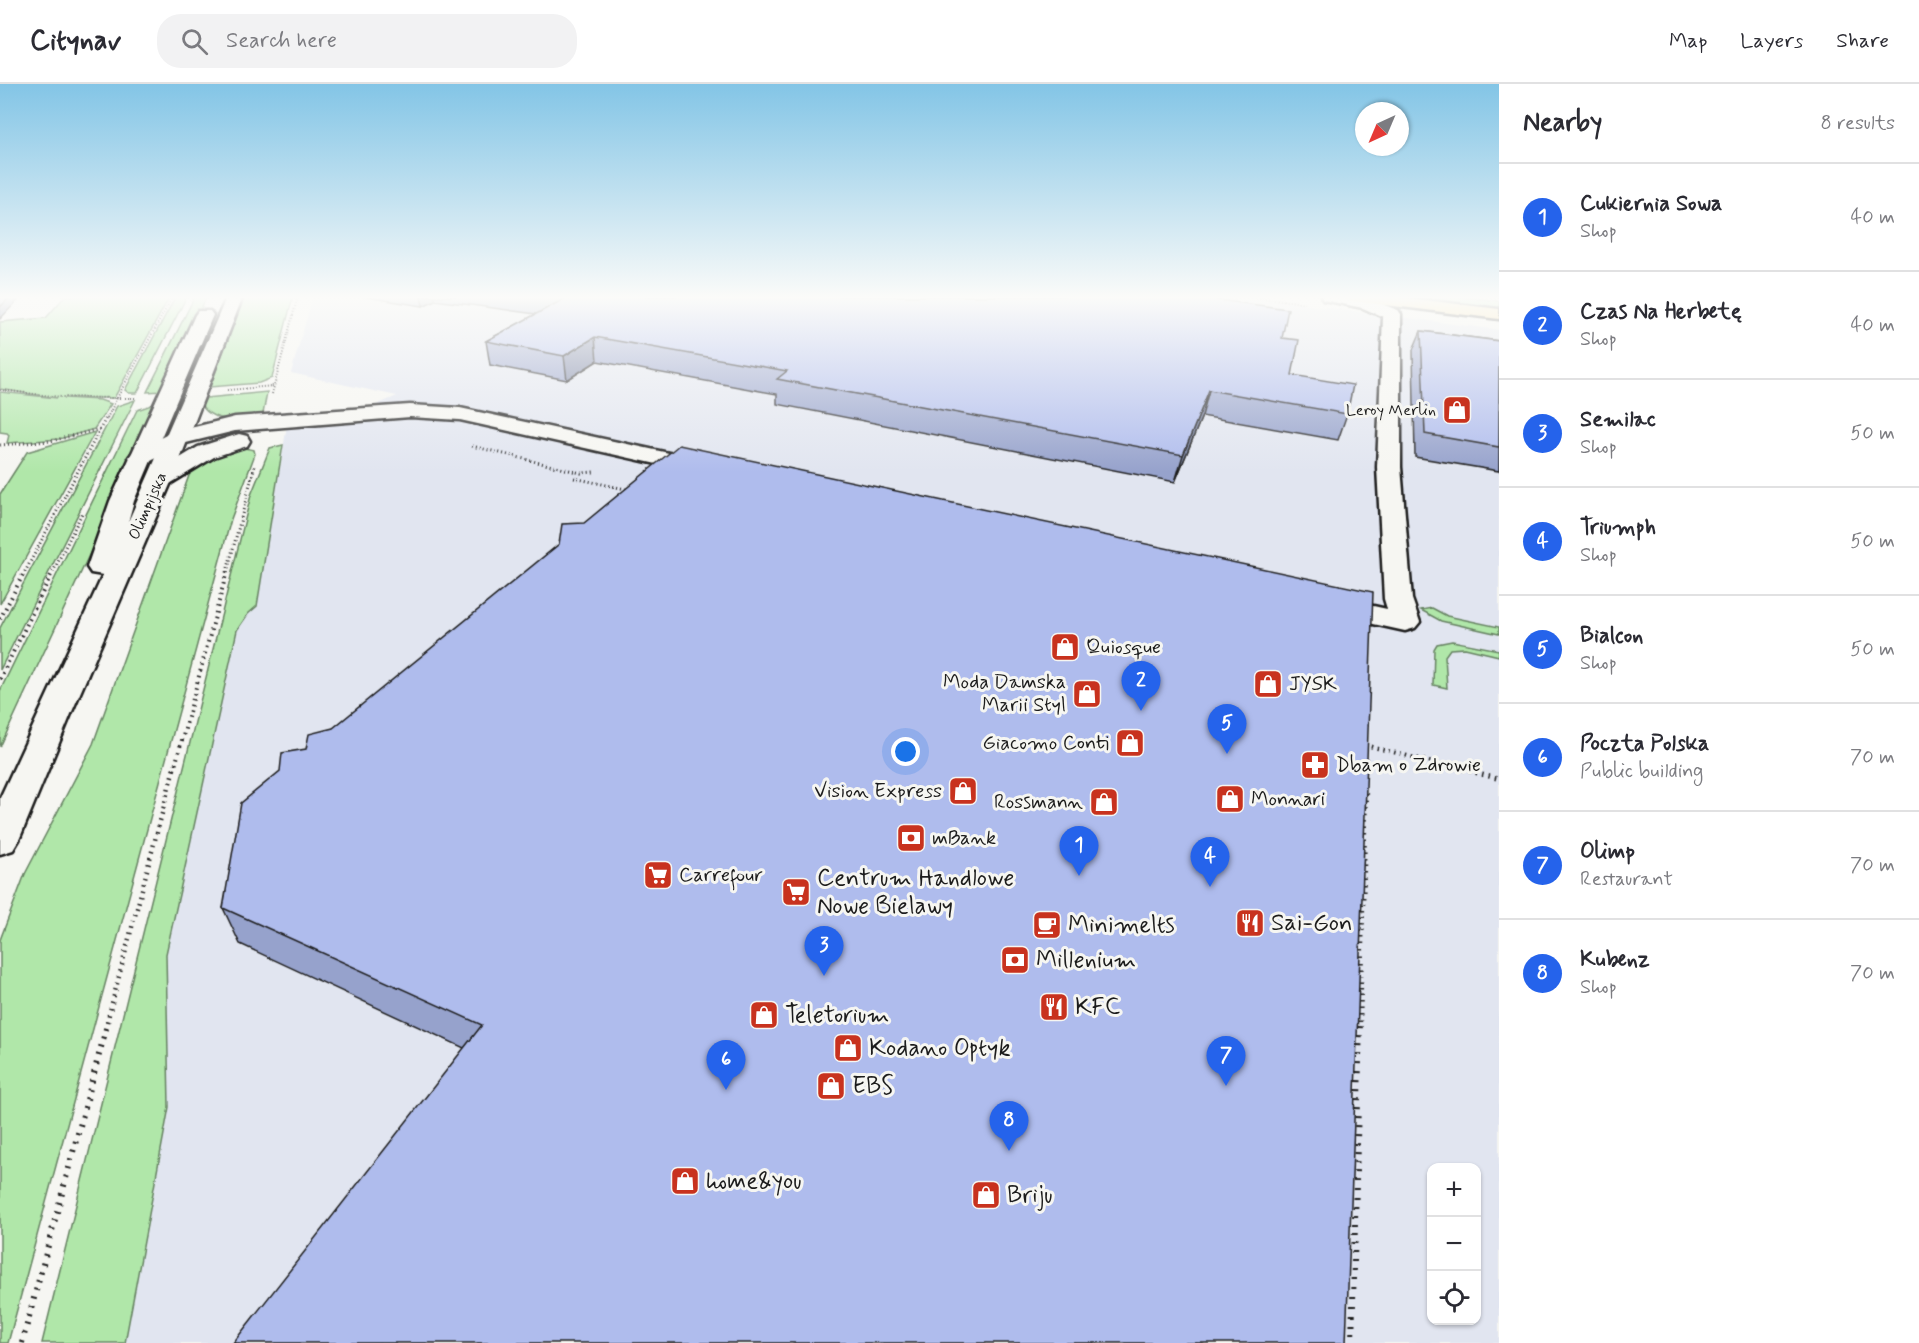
<!DOCTYPE html>
<html lang="en">
<head>
<meta charset="utf-8">
<style>
  :root { --surface:#fff; --page:#f2f2f3; --text:#2b2b33; --muted:#7c7c81; --line:#e1e1e2; --accent:#2563eb }
  body { margin:0; font-family:Mynerve,sans-serif; background:var(--page); color:var(--text) }
  .controls { position:absolute; right:18px; bottom:18px; display:grid; overflow:hidden; border-radius:12px; box-shadow:0 2px 4px #0004 }
  .controls button { width:54px; height:54px; display:grid; place-items:center; padding:0; border:0; border-bottom:2px solid var(--line); background:var(--surface); color:var(--text); font:30px sans-serif }
  .compass { position:absolute; left:1355px; top:18px; width:54px; height:54px; border-radius:50%; background:var(--surface); box-shadow:0 2px 4px #0004; rotate:224deg }
  .you { position:absolute; left:906px; top:668px; width:21px; height:21px; margin:-15px; border:4px solid #fff; border-radius:50%; background:#1a73e8; box-shadow:0 0 0 9px #1a73e833 }
  .badge { display:grid; place-items:center; width:39px; height:39px; border-radius:50%; background:var(--accent); color:#fff; font-size:20px; font-weight:700 }
  .pin { position:absolute; translate:-50% -50px; filter:drop-shadow(0 2px 3px #0008) }
  .pin::after { content:''; position:absolute; top:32px; width:21px; height:18px; background:inherit; clip-path:polygon(0 0,100% 0,50% 100%) }
  .list { margin:0; padding:0; list-style:none }
  h2 { display:flex; justify-content:space-between; align-items:center; height:78px; margin:0; padding:0 24px; font-size:26px }
  h2 small { font-size:20px; font-weight:400; color:var(--muted) }
  .list li { display:grid; grid-template-columns:39px 1fr auto; gap:18px; align-items:center; box-sizing:border-box; height:108px; padding:0 24px; border-top:2px solid var(--line) }
  .list b { display:block; font-size:22px; white-space:nowrap }
  .list p { margin:0; font-size:20px; white-space:nowrap; color:var(--muted) }
  .list em { font-size:20px; font-style:normal; color:var(--muted) }
  .icon { flex:none; width:33px; height:33px; fill:none; stroke:currentColor; stroke-width:2; stroke-linecap:round; stroke-linejoin:round }
  .map { position:relative; flex:none; width:1499px; height:1259px; overflow:hidden }
  header { display:flex; align-items:center; gap:36px; box-sizing:border-box; height:84px; padding:0 30px; background:var(--surface); border-bottom:2px solid var(--line) }
  header strong { font-size:28px }
  nav { display:flex; gap:33px; margin-inline-start:auto; font-size:21px }
  .search { width:420px; height:54px; background:var(--page); display:flex; align-items:center; gap:15px; box-sizing:border-box; padding:0 21px; border-radius:24px; color:var(--muted); font-size:22px }
  main { display:flex }
  aside { flex:1; background:var(--surface) }
  .map>svg:first-child { display:block }
  .built { fill:#e1e5f0; fill-rule:evenodd }
  .green { fill:#b0e7a9; stroke:#668262; stroke-width:1.5 }
  .lines { fill:none; stroke-linecap:round; stroke-linejoin:round }
  .minor-casing { stroke:#1c1c1c; stroke-width:5 }
  .secondary-casing { stroke:#1c1c1c; stroke-width:5 }
  .primary-casing { stroke:#1c1c1c; stroke-width:5 }
  .path-far4 { stroke:#1c1c1c; stroke-width:2; stroke-dasharray:1 2; stroke-linecap:butt }
  .path-far3 { stroke:#1c1c1c; stroke-width:3; stroke-dasharray:1 3; stroke-linecap:butt }
  .path-far2 { stroke:#1c1c1c; stroke-width:4; stroke-dasharray:1.5 4.5; stroke-linecap:butt }
  .path-far1 { stroke:#1c1c1c; stroke-width:4.5; stroke-dasharray:1.5 5; stroke-linecap:butt }
  .path { stroke:#1c1c1c; stroke-width:6; stroke-dasharray:2 7; stroke-linecap:butt }
  .minor { fill:#f6f6f2; fill-rule:evenodd }
  .secondary { fill:#f6f6f2; fill-rule:evenodd }
  .primary { fill:#fbde96; fill-rule:evenodd }
  .wall { fill:#96a2cc; stroke:#1c1c1c; stroke-width:1.5 }
  .shaded-wall { fill:#7a84a6; stroke:#1c1c1c; stroke-width:1.5 }
  .building { fill:#afbced; stroke:#1c1c1c; stroke-width:1.5 }
  .labels { text-anchor:middle; dominant-baseline:central; stroke-width:6; stroke-linejoin:round; paint-order:stroke }
  .far-poi-label { font-size:16px; fill:#1c1c1c; stroke:#f6f6f2; text-anchor:end }
  .far-street-label { font-size:16px; fill:#1c1c1c; stroke:#f6f6f2 }
  .poi-label { font-size:20px; fill:#1c1c1c; stroke:#f6f6f2; text-anchor:start }
  .near-poi-label { font-size:24px; fill:#1c1c1c; stroke:#f6f6f2; text-anchor:start }
</style>
</head>
<body>
<header>
<strong>Citynav</strong>
<div class="search"><svg class="icon" aria-label="search" viewBox="0 0 24 24"><circle cx="10" cy="10" r="6"/><path d="M15 15l6 6"/></svg>Search here</div>
<nav><a>Map</a><a>Layers</a><a>Share</a></nav>
</header>
<main>
<div class="map">
<svg width="1499" height="1259" viewBox="0 0 1499 1259">
  <rect width="100%" height="100%" fill="#f6f6f2"/>
  <filter id="ink" filterUnits="userSpaceOnUse"><feTurbulence type="fractalNoise" baseFrequency=".0167" numOctaves="2"/><feDisplacementMap in="SourceGraphic" scale="12" xChannelSelector="R" yChannelSelector="G"/><feConvolveMatrix kernelMatrix="1 2 1 2 8 2 1 2 1" color-interpolation-filters="sRGB"/></filter>
  <g filter="url(#ink)">
    <!-- built -->
    <path class="built" d="M 313,212 L 1241,212 L 1499,246 L 1499,1259 L 125,1259 L 169,1023 L 166,869 L 237,546 L 248,530 L 257,522 L 289,329 L 363,325 L 374,322 L 397,312 L 291,289 ZM 1432,1084 L 1476,1084 L 1476,1236 L 1432,1236 Z"/>
    <!-- green -->
    <g class="green">
      <polygon points="65,212 170,212 114,314 64,314 100,316 111,320 94,345 59,355 7,359 9,351 7,349 0,348 0,308 57,314 0,305 0,238 46,234"/>
      <polygon points="176,212 187,212 137,309 129,309 125,306"/>
      <polygon points="195,212 207,212 162,307 147,308"/>
      <polygon points="244,212 293,212 272,294 259,299 210,303"/>
      <polygon points="1381,212 1454,212 1499,217 1499,227"/>
      <path d="M 267,308 L 263,330 C 245,337 214,340 202,322 L 206,314 Z"/>
      <polygon points="135,316 0,586 0,544 117,322"/>
      <polygon points="160,318 0,663 0,607 137,326"/>
      <polygon points="95,348 0,520 0,410 27,368"/>
      <polygon points="283,361 257,522 248,530 237,546 166,870 169,1023 125,1259 42,1259 251,411 270,364"/>
      <polygon points="240,363 254,366 255,370 231,435 8,1259 0,1259 0,856 25,790 93,660 191,386 206,375"/>
      <polygon points="1432,524 1447,532 1499,543 1499,550 1441,537 1421,526"/>
      <polygon points="1452,557 1499,566 1499,572 1465,564 1450,565 1445,572 1447,604 1433,601 1434,565 1437,560"/>
    </g>
    <g class="lines">
      <!-- minor casing -->
      <g class="minor-casing">
        <g id="minor">
          <path d="M 1321,212 C 1348,209 1372,216 1398,226 L 1401,230 L 1401,383 L 1412,515 L 1420,538 L 1415,544 L 1405,547 L 1328,530 L 1318,527 L 1314,521 L 1318,515 L 1328,512 L 1387,525 L 1384,515 L 1377,383 L 1383,233 L 1363,224 L 1323,216 Z"/>
          <polygon points="410,321 460,324 706,377 714,379 718,384 714,389 706,391 460,336 410,333 235,347 186,359 149,378 141,380 133,378 129,373 133,368 170,349 235,333"/>
          <polygon points="239,350 247,352 250,357 247,362 214,373 168,401 160,403 152,401 148,396 152,391 198,363"/>
        </g>
      </g>
      <!-- secondary casing -->
      <g class="secondary-casing">
        <polygon id="secondary" points="227,212 243,212 172,396 71,630 19,756 13,766 0,770 0,714 103,491 91,489 87,483 110,417 195,231 198,227 210,227 213,231 134,417 128,438"/>
      </g>
      <!-- primary casing -->
      <g class="primary-casing">
        <polygon id="primary" points="1345,212 1391,212 1499,225 1499,235 1353,217 1347,216"/>
      </g>
      <!-- path-far4 -->
      <g class="path-far4">
        <polyline points="1250,212 1305,219"/>
        <polyline points="0,306 61,313 117,314"/>
        <polyline points="227,306 274,302"/>
        <polyline points="272,310 298,212"/>
        <polyline points="135,314 117,314 173,212"/>
        <polyline points="107,334 117,314"/>
      </g>
      <!-- path-far3 -->
      <g class="path-far3">
        <polyline points="0,361 51,357 100,345"/>
        <polyline points="472,362 581,389 594,388"/>
        <polyline points="574,394 630,406"/>
        <polyline points="25,488 107,332"/>
        <polyline points="53,488 82,429"/>
        <polyline points="227,488 255,381"/>
      </g>
      <!-- path-far2 -->
      <g class="path-far2">
        <polyline points="0,535 25,487"/>
        <polyline points="0,595 53,487"/>
        <polyline points="1365,661 1463,686"/>
        <polyline points="174,686 227,487"/>
      </g>
      <!-- path-far1 -->
      <g class="path-far1">
        <polyline points="1457,684 1499,695"/>
        <polyline points="107,938 174,684"/>
        <polyline points="1360,938 1366,705"/>
      </g>
      <!-- path -->
      <g class="path">
        <polyline points="22,1259 108,937"/>
        <polyline points="1352,1259 1360,937"/>
      </g>
      <!-- minor -->
      <use href="#minor" class="minor"/>
      <!-- secondary -->
      <use href="#secondary" class="secondary"/>
      <!-- primary -->
      <use href="#primary" class="primary"/>
    </g>
    <!-- wall -->
    <g class="wall">
      <polygon points="360,212 1187,212 1282,254 1292,291 1347,330 1338,356 1202,332 1175,398 777,320 777,310 597,277 567,296 490,281 486,257 536,230 435,216 423,222"/>
      <polygon points="1421,247 1499,257 1499,387 1415,373 1413,266"/>
      <polygon points="1373,508 464,964 240,860 223,824"/>
    </g>
    <!-- shaded-wall -->
    <g class="shaded-wall">
      <polygon points="11,212 22,212 0,235 0,223"/>
      <polygon points="421,212 435,212 435,216 423,222"/>
      <polygon points="595,253 597,277 567,296 564,272"/>
      <polygon points="1209,306 1202,332 1175,398 1183,371"/>
    </g>
    <!-- building -->
    <g class="building">
      <polygon points="0,212 11,212 0,223"/>
      <polygon points="556,212 1187,212 1288,225 1282,254 1299,256 1292,291 1353,301 1347,330 1209,306 1183,371 777,295 787,287 595,253 564,272 486,257 568,213"/>
      <polygon points="1421,247 1499,257 1499,363 1425,350"/>
      <polygon points="679,361 1373,508 1346,1259 233,1259 482,941 223,824 241,719 280,687 282,669 306,665 309,650 333,644 559,460 562,440 584,439"/>
    </g>
  </g>
  <!-- sky -->
  <linearGradient id="sky" x2="0" y2="1"><stop stop-color="#83c5e6"/><stop offset="0.55" stop-color="#fbfbf9"/><stop offset="1" stop-color="#fbfbf9" stop-opacity="0"/></linearGradient>
  <rect width="1499" height="388" fill="url(#sky)"/>
  <!-- icons -->
  <defs>
    <g id="shop-square" transform="scale(1.5)"><rect x="-9" y="-9" width="18" height="18" rx="4" fill="#c8321e" stroke="#f6f6f2"/><path d="M-5-2.5h2.3a2.7 3.5 0 0 1 5.4 0H5L5.5 6h-11ZM-1.5-2.5h3a1.5 2.3 0 0 0-3 0Z" fill="#fff"/></g>
    <g id="pharmacy-square" transform="scale(1.5)"><rect x="-9" y="-9" width="18" height="18" rx="4" fill="#c8321e" stroke="#f6f6f2"/><path d="M-2-6h4v4h4v4h-4v4h-4v-4h-4v-4h4Z" fill="#fff"/></g>
    <g id="bank-square" transform="scale(1.5)"><rect x="-9" y="-9" width="18" height="18" rx="4" fill="#c8321e" stroke="#f6f6f2"/><path d="M-6-4H6V4H-6ZM0-2.3a2.3 2.3 0 1 0 0 4.6a2.3 2.3 0 1 0 0-4.6Z" fill="#fff"/></g>
    <g id="supermarket-square" transform="scale(1.5)"><rect x="-9" y="-9" width="18" height="18" rx="4" fill="#c8321e" stroke="#f6f6f2"/><path d="M-6-5.5h2.5l.6 2H6L4.5 2H-2.5L-4.4-4H-6ZM-1.5 3.2a1.3 1.3 0 1 0 .1 0ZM3 3.2a1.3 1.3 0 1 0 .1 0Z" fill="#fff"/></g>
    <g id="restaurant-square" transform="scale(1.5)"><rect x="-9" y="-9" width="18" height="18" rx="4" fill="#c8321e" stroke="#f6f6f2"/><path d="M-5-6h1v4h1v-4h1v4h1v-4h1v5L-1.5 .5V6h-2V.5L-5-1ZM5-6V6H3V1.5H1.5Q1.5-4 5-6Z" fill="#fff"/></g>
    <g id="cafe-square" transform="scale(1.5)"><rect x="-9" y="-9" width="18" height="18" rx="4" fill="#c8321e" stroke="#f6f6f2"/><path d="M-5.5-4.5H6V0H3Q3 3.5 0 3.5H-2.5Q-5.5 3.5-5.5 0ZM3-3.2v2h1.7v-2ZM-6 4.5H4V6H-6Z" fill="#fff"/></g>
  </defs>
  <g fill-rule="evenodd">
    <use href="#shop-square" x="1457" y="326"/>
    <use href="#shop-square" x="1065" y="563"/>
    <use href="#shop-square" x="1268" y="600"/>
    <use href="#shop-square" x="1087" y="610"/>
    <use href="#shop-square" x="1130" y="659"/>
    <use href="#pharmacy-square" x="1315" y="681"/>
    <use href="#shop-square" x="963" y="707"/>
    <use href="#shop-square" x="1230" y="715"/>
    <use href="#shop-square" x="1104" y="718"/>
    <use href="#bank-square" x="911" y="754"/>
    <use href="#supermarket-square" x="658" y="791"/>
    <use href="#supermarket-square" x="796" y="808"/>
    <use href="#restaurant-square" x="1250" y="839"/>
    <use href="#cafe-square" x="1047" y="841"/>
    <use href="#bank-square" x="1015" y="876"/>
    <use href="#restaurant-square" x="1054" y="923"/>
    <use href="#shop-square" x="764" y="931"/>
    <use href="#shop-square" x="848" y="964"/>
    <use href="#shop-square" x="831" y="1002"/>
    <use href="#shop-square" x="685" y="1097"/>
    <use href="#shop-square" x="986" y="1111"/>
  </g>
  <g class="labels">
    <!-- far-poi labels -->
    <g class="far-poi-label">
      <text x="1436" y="326">Leroy Merlin</text>
    </g>
    <!-- far-street labels -->
    <g class="far-street-label">
      <text transform="translate(148 422) rotate(-66)">Olimpijska</text>
    </g>
    <!-- poi labels -->
    <g class="poi-label">
      <text x="1086" y="563">Quiosque</text>
      <text x="1066" y="598" text-anchor="end">Moda Damska<tspan x="1066" dy="23">Marii Styl</tspan></text>
      <text x="1289" y="600">JYSK</text>
      <text x="1109" y="659" text-anchor="end">Giacomo Conti</text>
      <text x="1336" y="681">Dbam o Zdrowie</text>
      <text x="942" y="707" text-anchor="end">Vision Express</text>
      <text x="1251" y="715">Monnari</text>
      <text x="1083" y="718" text-anchor="end">Rossmann</text>
      <text x="932" y="754">mBank</text>
      <text x="679" y="791">Carrefour</text>
    </g>
    <!-- near-poi labels -->
    <g class="near-poi-label">
      <text x="817" y="794">Centrum Handlowe<tspan x="817" dy="28">Nowe Bielawy</tspan></text>
      <text x="1271" y="839">Sai-Gon</text>
      <text x="1068" y="841">Minimelts</text>
      <text x="1036" y="876">Millenium</text>
      <text x="1075" y="923">KFC</text>
      <text x="785" y="931">Teletorium</text>
      <text x="869" y="964">Kodano Optyk</text>
      <text x="852" y="1002">EBS</text>
      <text x="706" y="1097">home&amp;you</text>
      <text x="1007" y="1111">Briju</text>
    </g>
  </g>
</svg>
<div class="controls">
<button>+</button>
<button>−</button>
<button><svg class="icon" aria-label="locate" viewBox="0 0 24 24"><circle cx="12" cy="12" r="6"/><path d="M12 2v4M12 18v4M2 12h4M18 12h4"/></svg></button>
</div>
<svg class="compass" viewBox="-18 -18 36 36"><path d="M0-13l5 13h-10z" fill="#e53935"/><path d="M0 13l5-13h-10z" fill="#7c7c81"/></svg>
<div class="you"></div>
<div class="pin badge" style="left:1079px;top:792px">1</div>
<div class="pin badge" style="left:1141px;top:627px">2</div>
<div class="pin badge" style="left:824px;top:892px">3</div>
<div class="pin badge" style="left:1210px;top:803px">4</div>
<div class="pin badge" style="left:1227px;top:670px">5</div>
<div class="pin badge" style="left:726px;top:1006px">6</div>
<div class="pin badge" style="left:1226px;top:1002px">7</div>
<div class="pin badge" style="left:1009px;top:1067px">8</div>
</div>
<aside>
<h2>Nearby<small>8 results</small></h2>
<ul class="list">
<li><span class="badge">1</span><div><b>Cukiernia Sowa</b><p>Shop</p></div><em>40 m</em></li>
<li><span class="badge">2</span><div><b>Czas Na Herbetę</b><p>Shop</p></div><em>40 m</em></li>
<li><span class="badge">3</span><div><b>Semilac</b><p>Shop</p></div><em>50 m</em></li>
<li><span class="badge">4</span><div><b>Triumph</b><p>Shop</p></div><em>50 m</em></li>
<li><span class="badge">5</span><div><b>Bialcon</b><p>Shop</p></div><em>50 m</em></li>
<li><span class="badge">6</span><div><b>Poczta Polska</b><p>Public building</p></div><em>70 m</em></li>
<li><span class="badge">7</span><div><b>Olimp</b><p>Restaurant</p></div><em>70 m</em></li>
<li><span class="badge">8</span><div><b>Kubenz</b><p>Shop</p></div><em>70 m</em></li>
</ul>
</aside>
</main>
</body>
</html>
